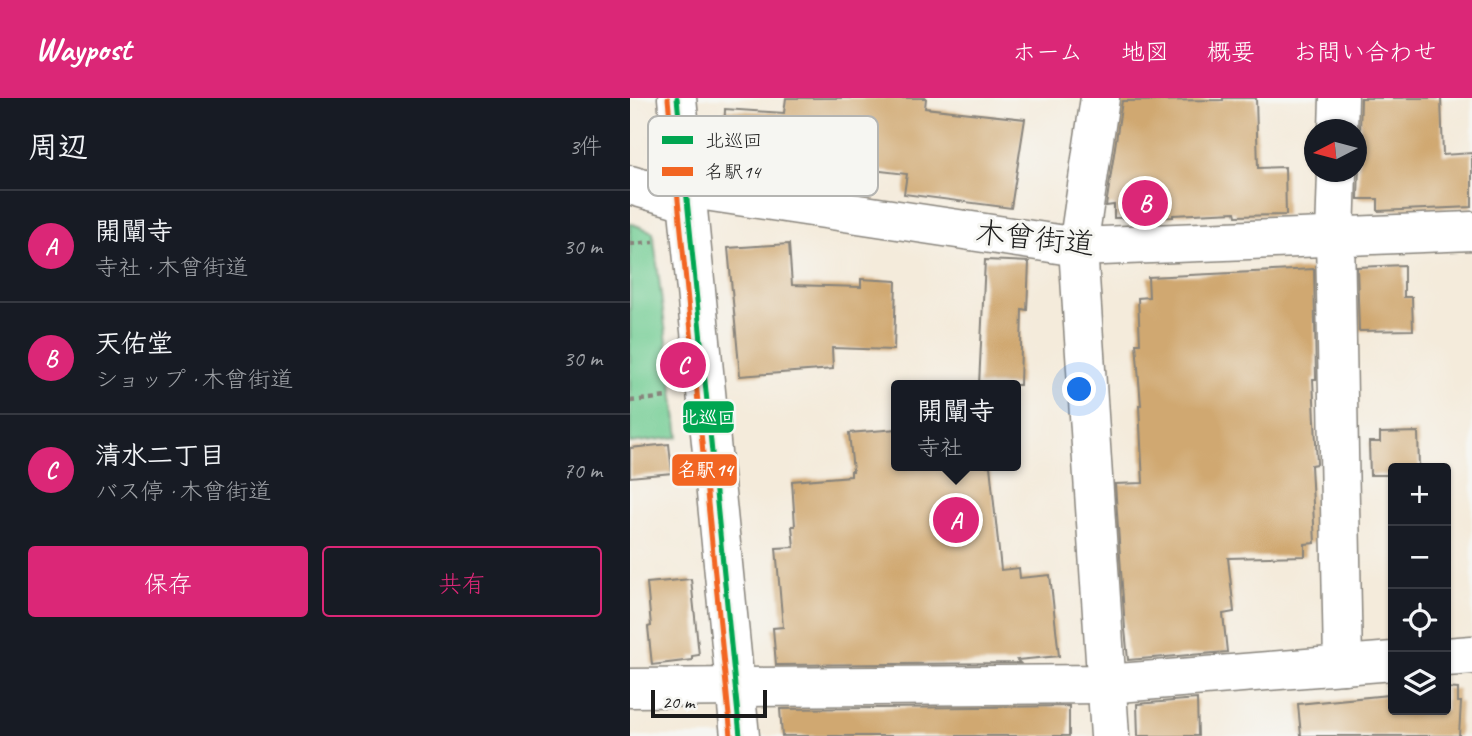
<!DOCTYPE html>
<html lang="ja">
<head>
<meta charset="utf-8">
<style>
  :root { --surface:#171b24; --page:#242831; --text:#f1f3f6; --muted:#9ea1a6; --line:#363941; --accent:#db2777 }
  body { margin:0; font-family:Caveat,"Klee One",sans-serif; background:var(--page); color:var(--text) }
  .controls { position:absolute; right:21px; bottom:21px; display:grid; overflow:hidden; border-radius:7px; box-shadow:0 2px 5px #0004 }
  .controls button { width:63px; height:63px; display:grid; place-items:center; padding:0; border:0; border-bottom:2px solid var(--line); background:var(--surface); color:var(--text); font:35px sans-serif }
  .compass { position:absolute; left:674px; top:21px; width:63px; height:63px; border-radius:50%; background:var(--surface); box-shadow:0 2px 5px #0004; rotate:264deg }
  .scale { position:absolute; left:21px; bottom:18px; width:116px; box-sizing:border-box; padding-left:7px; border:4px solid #1c1c1c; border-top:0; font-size:19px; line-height:24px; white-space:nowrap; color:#1c1c1c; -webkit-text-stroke:5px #f6f6f2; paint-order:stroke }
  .you { position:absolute; left:450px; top:292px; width:24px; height:24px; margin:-18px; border:5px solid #fff; border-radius:50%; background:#1a73e8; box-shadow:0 0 0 10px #1a73e833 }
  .badge { display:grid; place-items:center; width:46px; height:46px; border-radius:50%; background:var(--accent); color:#fff; font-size:23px; font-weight:700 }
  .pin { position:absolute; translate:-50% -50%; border:4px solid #fff; box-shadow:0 2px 7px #0006 }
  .popup { position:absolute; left:261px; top:282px; width:130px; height:91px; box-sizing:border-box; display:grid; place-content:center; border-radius:7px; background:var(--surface); filter:drop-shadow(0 2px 5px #0005); font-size:23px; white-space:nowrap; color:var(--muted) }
  .popup b { font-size:26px; color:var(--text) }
  .popup::after { content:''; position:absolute; left:50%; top:100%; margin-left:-14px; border:14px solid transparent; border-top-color:var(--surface) }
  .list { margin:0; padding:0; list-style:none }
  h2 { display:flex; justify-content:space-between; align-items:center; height:91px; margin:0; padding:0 28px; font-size:30px }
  h2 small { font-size:23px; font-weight:400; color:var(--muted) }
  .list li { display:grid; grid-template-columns:46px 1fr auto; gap:21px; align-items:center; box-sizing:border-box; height:112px; padding:0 28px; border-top:2px solid var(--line) }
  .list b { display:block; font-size:26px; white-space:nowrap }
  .list p { margin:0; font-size:23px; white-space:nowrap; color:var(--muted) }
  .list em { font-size:23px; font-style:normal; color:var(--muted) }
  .actions { display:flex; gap:14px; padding:21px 28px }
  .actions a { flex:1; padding:16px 0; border:2px solid var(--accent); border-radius:7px; text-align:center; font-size:24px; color:var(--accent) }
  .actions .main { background:var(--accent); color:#fff }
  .icon { flex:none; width:38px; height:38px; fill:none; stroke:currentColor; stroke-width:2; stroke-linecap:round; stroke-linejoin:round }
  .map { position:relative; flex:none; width:842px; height:638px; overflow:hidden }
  header { display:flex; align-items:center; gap:42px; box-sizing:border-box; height:98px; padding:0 35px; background:var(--accent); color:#fff }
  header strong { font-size:33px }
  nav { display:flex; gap:38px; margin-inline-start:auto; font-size:24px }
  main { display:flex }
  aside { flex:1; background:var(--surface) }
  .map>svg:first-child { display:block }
  .green { fill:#71cc93; stroke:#467458; stroke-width:2 }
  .building { fill:#d0a871 }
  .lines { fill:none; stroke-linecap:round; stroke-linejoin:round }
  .minor-casing { stroke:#88847c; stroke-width:41 }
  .path { stroke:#88847c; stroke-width:4.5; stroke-dasharray:5 5; stroke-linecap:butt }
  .minor { stroke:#fff; stroke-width:38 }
  .bus-1-casing { stroke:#f6f6f2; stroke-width:10 }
  .bus-2-casing { stroke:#f6f6f2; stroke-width:10 }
  .bus-1 { stroke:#00a651; stroke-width:5 }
  .bus-2 { stroke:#f26522; stroke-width:5 }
  .labels { text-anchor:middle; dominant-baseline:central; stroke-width:6; stroke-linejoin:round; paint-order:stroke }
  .street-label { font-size:30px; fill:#1c1c1c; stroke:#f6f6f2 }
  .key { fill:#f6f6f2; stroke:#b5b5b2; stroke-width:2 }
  .key-label { font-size:19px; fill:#1c1c1c }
  .line-badge { stroke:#f6f6f2; stroke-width:2.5 }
  .badge-label { font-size:19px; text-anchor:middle; font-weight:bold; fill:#fff }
</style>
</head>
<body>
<header>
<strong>Waypost</strong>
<nav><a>ホーム</a><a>地図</a><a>概要</a><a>お問い合わせ</a></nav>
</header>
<main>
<aside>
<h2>周辺<small>3件</small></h2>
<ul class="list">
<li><span class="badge">A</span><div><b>開闡寺</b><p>寺社 · 木曾街道</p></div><em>30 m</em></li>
<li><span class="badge">B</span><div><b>天佑堂</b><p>ショップ · 木曾街道</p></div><em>30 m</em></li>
<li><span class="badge">C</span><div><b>清水二丁目</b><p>バス停 · 木曾街道</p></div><em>70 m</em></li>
</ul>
<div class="actions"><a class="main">保存</a><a>共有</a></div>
</aside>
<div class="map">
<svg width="842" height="638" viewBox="0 0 842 638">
  <rect width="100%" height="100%" fill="#f6f6f2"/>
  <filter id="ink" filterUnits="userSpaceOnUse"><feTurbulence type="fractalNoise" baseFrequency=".0143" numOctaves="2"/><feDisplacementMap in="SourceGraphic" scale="14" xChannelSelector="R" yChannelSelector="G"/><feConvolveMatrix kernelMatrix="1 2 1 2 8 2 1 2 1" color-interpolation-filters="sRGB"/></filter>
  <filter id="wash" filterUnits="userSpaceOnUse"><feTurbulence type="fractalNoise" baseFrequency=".00686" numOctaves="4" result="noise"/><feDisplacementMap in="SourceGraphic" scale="28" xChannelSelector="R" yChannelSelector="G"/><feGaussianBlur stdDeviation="1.57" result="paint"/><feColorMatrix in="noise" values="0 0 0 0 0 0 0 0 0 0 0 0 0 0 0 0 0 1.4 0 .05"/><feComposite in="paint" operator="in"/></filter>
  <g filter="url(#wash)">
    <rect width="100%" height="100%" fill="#f4ebdb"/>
    <!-- green -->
    <polygon class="green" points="0,125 23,134 49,339 0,345"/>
    <g id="blocks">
      <!-- building -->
      <g class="building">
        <polygon points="156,0 296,0 295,10 395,21 381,110 274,96 277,76 200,67 201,59 134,50 132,79 93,74 95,11 154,15"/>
        <polygon points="593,0 626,0 628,70 655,69 656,117 606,118 605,114 543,117 543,119 484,120 484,107 476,108 492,3 593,2"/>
        <polygon points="731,0 811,0 813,57 842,55 842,109 748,113 748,101 728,101"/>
        <polygon points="159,146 162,187 231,189 231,181 266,183 264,252 202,250 203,271 110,278 98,150"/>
        <polygon points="355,162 399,164 397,212 392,211 390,287 349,287"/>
        <polygon points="774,167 774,199 782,199 783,232 729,233 727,169"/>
        <polygon points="684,171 686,281 683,281 687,366 681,367 685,445 675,446 675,458 598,460 604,514 593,516 597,554 498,562 495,531 485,386 513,385 509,307 511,307 506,245 510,245 508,200 519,199 518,179"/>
        <polygon points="267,331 267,368 360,368 371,472 389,470 390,480 420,477 429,558 387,562 390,565 146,567 143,530 153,529 146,450 164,449 162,428 165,428 162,383 221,378 221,373 223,373 219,335"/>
        <polygon points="788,334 789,370 763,370 763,377 740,377 739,344 750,344 750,335"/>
        <polygon points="39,346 42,375 0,379 0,350"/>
        <polygon points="61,481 69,557 62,558 62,562 22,567 18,529 21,528 17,485"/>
        <polygon points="758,587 763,587 763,612 816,612 816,590 828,591 828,604 831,604 829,638 671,638 668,606 758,597"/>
        <polygon points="567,601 568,638 508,638 507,606"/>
        <polygon points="439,608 439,638 152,638 150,611"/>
      </g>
    </g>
  </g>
  <g filter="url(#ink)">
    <use href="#blocks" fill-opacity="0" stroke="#88847c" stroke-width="2"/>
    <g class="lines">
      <!-- minor casing -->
      <g class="minor-casing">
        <g id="minor">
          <polyline points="47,0 110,638"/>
          <polyline points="470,0 448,149 480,638"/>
          <polyline points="708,32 709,0"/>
          <polyline points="707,74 705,138 713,567"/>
          <polyline points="0,87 56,103"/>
          <polyline points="55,90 448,149 842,133"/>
          <polyline points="816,559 842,557"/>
          <polyline points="0,590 476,586 763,563"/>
        </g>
      </g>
      <!-- path -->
      <g class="path">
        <polyline points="0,146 24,144"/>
        <polyline points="0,303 38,299"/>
      </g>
      <!-- minor -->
      <use href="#minor" class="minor"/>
      <!-- bus-1 casing -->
      <g class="bus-1-casing">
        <polyline id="bus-1" points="47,0 110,638"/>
      </g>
      <!-- bus-2 casing -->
      <g class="bus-2-casing">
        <polyline id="bus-2" points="38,1 101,638"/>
      </g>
      <!-- bus-1 -->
      <use href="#bus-1" class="bus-1"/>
      <!-- bus-2 -->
      <use href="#bus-2" class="bus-2"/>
    </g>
  </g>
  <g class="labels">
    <!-- street labels -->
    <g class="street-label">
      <text transform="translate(405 140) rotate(6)">木曾街道</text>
    </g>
  </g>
  <!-- legend -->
  <rect x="18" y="18" width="230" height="80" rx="10" class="key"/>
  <rect x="32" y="38" width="31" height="8" fill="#00a651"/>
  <rect x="32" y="69" width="31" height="9" fill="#f26522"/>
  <g class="key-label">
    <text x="75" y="49">北巡回</text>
    <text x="75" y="80">名駅14</text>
  </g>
  <g class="line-badge">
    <rect x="52" y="302" width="53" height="34" rx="7" fill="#00a651"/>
    <rect x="41" y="355" width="67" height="34" rx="7" fill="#f26522"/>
  </g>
  <g class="badge-label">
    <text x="78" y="326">北巡回</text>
    <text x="75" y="378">名駅14</text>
  </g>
</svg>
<div class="controls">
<button>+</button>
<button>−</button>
<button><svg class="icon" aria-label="locate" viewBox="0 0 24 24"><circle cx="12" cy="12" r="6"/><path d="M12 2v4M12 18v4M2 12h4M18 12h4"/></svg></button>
<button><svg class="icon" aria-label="layers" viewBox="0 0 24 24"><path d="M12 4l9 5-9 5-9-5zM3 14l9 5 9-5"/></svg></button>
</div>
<svg class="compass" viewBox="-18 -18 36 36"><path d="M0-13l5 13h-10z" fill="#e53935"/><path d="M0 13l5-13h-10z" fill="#9ea1a6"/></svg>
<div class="scale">20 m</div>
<div class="you"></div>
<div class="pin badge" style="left:326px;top:422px">A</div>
<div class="popup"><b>開闡寺</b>寺社</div>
<div class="pin badge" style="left:515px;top:105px">B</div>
<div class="pin badge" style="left:53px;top:267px">C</div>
</div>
</main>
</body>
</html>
